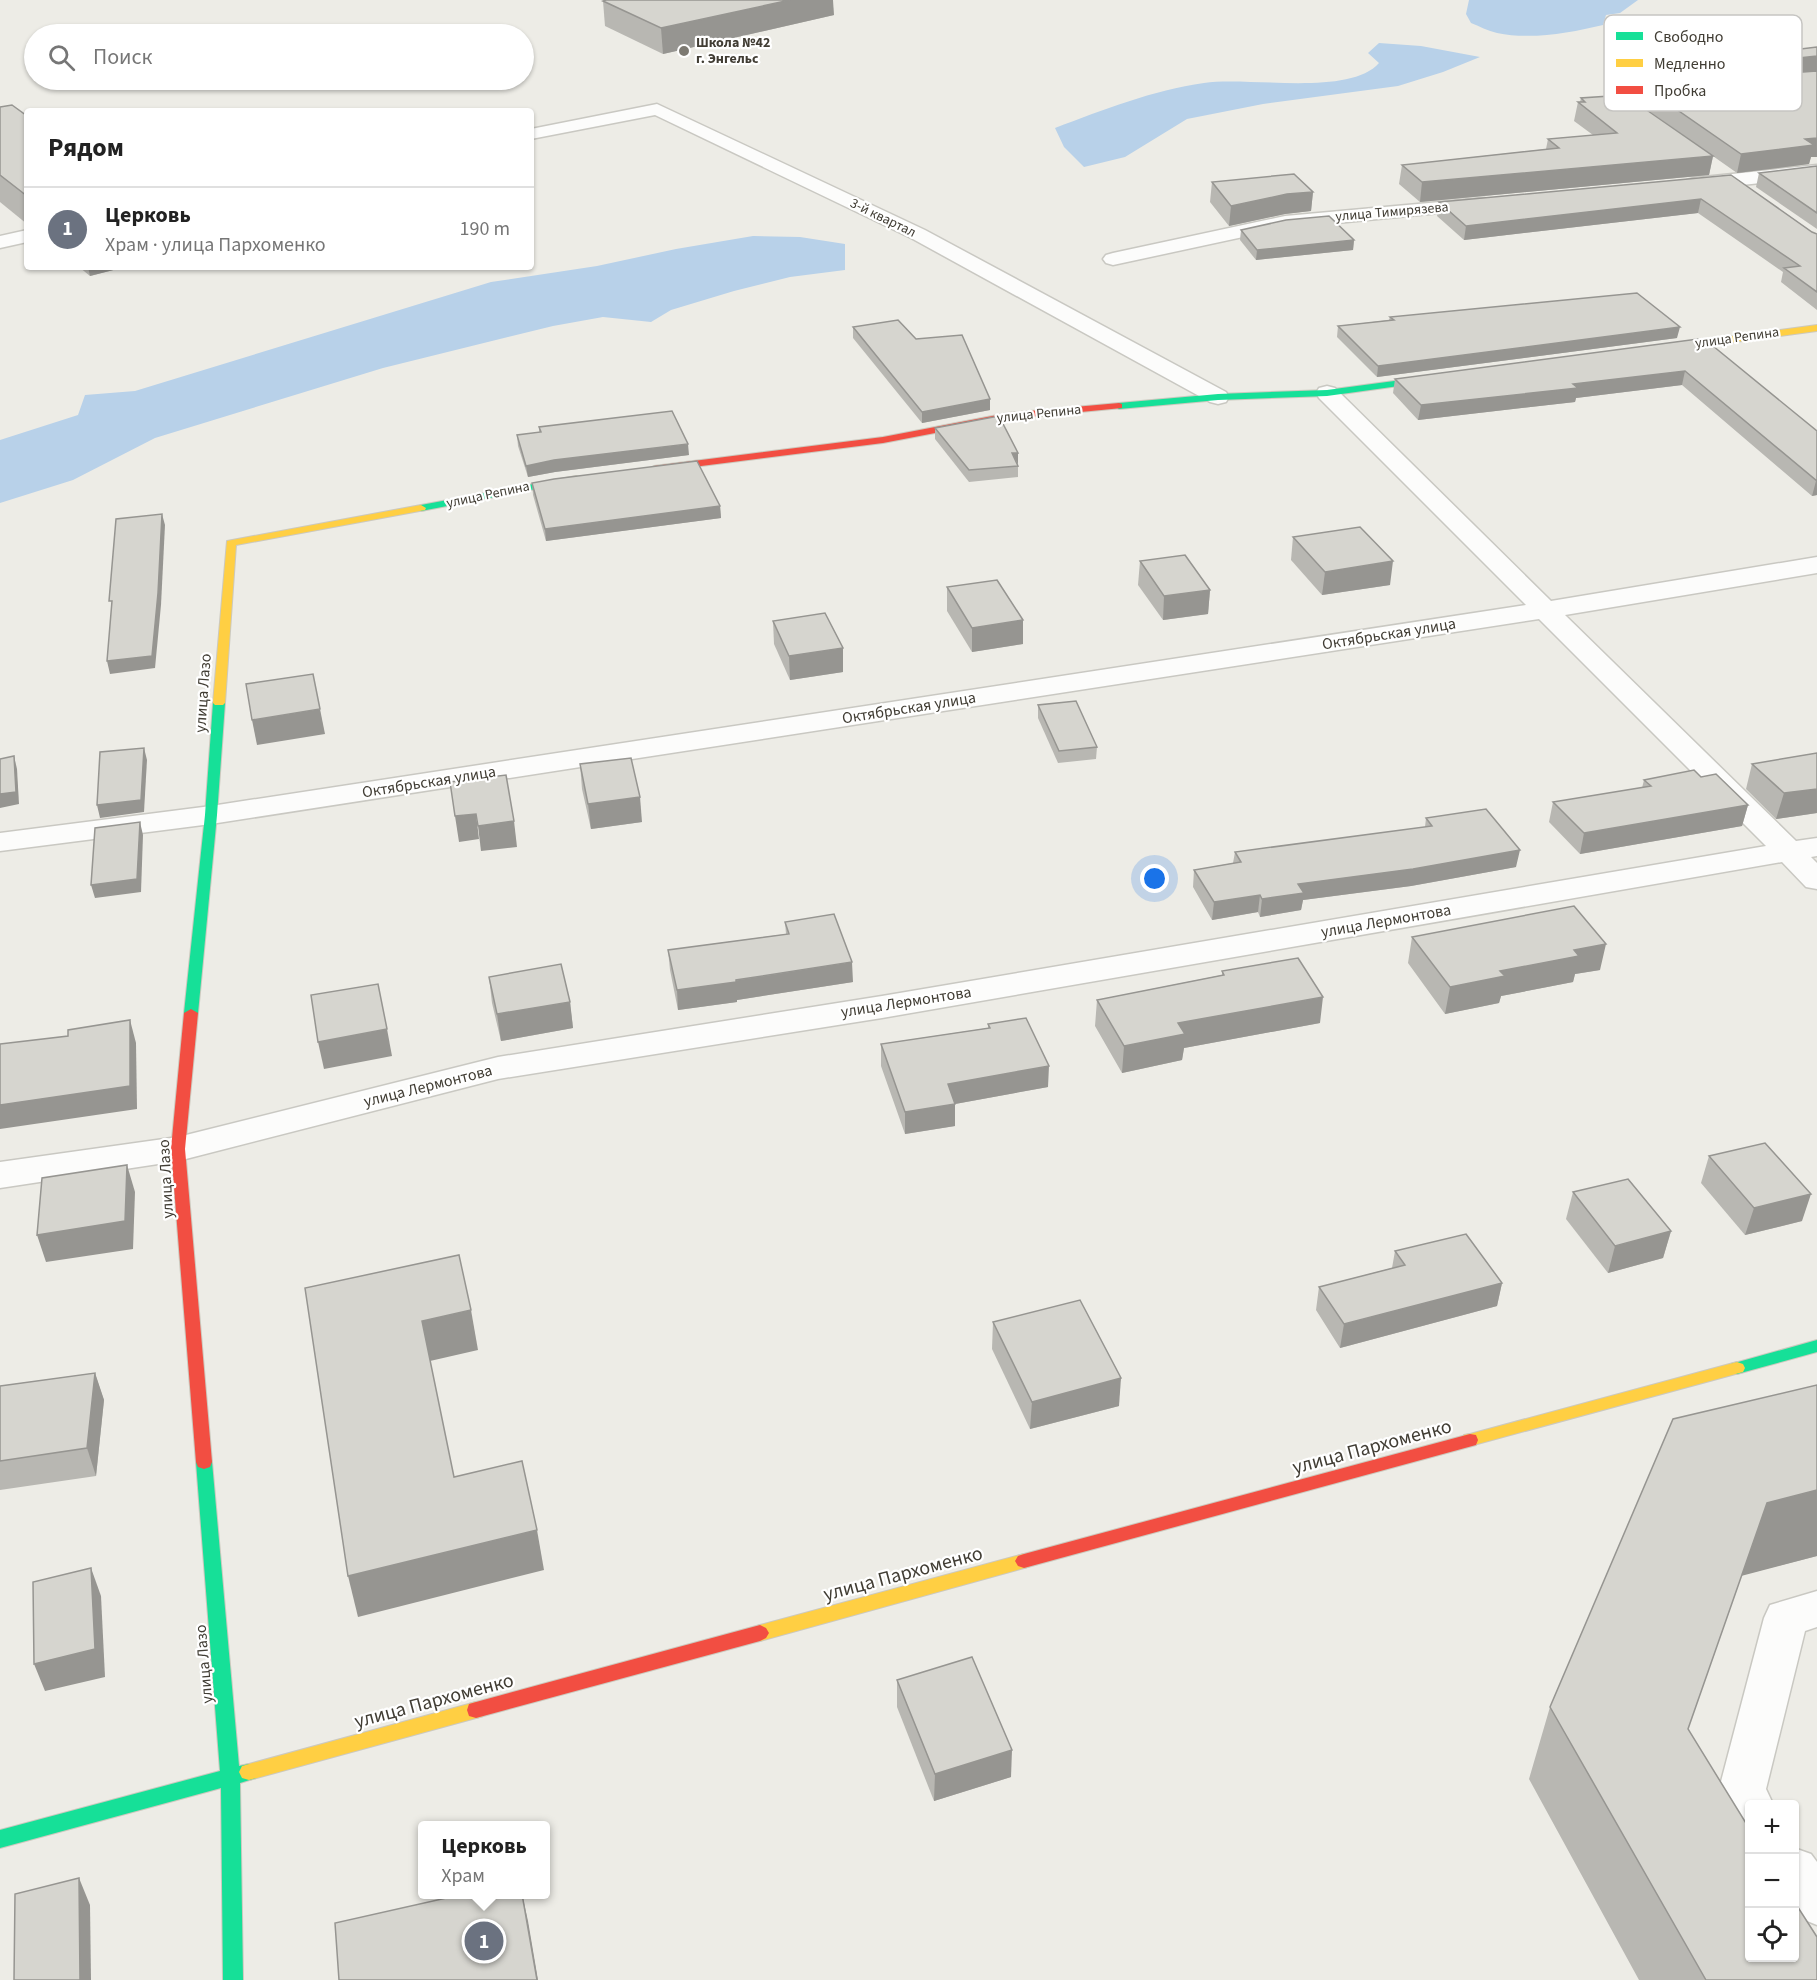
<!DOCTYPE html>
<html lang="ru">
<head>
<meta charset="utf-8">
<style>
  :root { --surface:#fff; --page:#f6f6f6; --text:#222; --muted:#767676; --line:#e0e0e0; --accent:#ea580c }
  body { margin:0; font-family:"Source Sans 3",sans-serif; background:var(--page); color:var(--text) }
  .controls { position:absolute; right:18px; bottom:18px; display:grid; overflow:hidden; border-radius:6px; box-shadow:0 2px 4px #0004 }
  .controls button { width:54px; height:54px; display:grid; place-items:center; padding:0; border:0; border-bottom:2px solid var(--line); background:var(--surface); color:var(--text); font:30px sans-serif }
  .you { position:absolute; left:1155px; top:879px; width:21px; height:21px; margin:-15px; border:4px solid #fff; border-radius:50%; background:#1a73e8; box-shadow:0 0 0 9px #1a73e833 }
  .badge { display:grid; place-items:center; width:39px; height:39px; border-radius:50%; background:var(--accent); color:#fff; font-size:20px; font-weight:700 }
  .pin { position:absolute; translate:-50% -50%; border:3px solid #fff; box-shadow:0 2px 6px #0006 }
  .popup { position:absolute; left:418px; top:1821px; width:132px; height:78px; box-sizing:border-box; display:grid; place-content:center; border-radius:6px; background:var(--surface); filter:drop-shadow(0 2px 4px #0005); font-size:20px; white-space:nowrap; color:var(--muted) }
  .popup b { font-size:22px; color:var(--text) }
  .popup::after { content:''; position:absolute; left:50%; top:100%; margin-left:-12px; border:12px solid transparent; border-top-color:var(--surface) }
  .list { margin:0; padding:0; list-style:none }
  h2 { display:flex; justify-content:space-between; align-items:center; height:78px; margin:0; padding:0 24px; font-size:26px }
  h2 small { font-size:20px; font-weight:400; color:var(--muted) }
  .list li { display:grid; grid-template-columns:39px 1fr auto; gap:18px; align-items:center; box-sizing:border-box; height:84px; padding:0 24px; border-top:2px solid var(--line) }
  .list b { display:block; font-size:22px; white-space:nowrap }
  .list p { margin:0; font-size:20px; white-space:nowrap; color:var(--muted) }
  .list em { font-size:20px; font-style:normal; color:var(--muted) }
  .icon { flex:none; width:33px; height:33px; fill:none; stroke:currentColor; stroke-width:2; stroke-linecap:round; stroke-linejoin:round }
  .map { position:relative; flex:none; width:1817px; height:1980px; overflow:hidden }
  .search { position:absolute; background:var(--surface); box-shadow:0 2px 4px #0004; left:24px; top:24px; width:510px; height:66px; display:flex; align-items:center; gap:15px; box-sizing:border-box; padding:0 21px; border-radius:33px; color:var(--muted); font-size:22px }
  .panel { position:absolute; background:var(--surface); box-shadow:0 2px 4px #0004; left:24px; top:108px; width:510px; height:162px; border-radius:6px }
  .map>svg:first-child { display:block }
  .water { fill:#b8d1e9 }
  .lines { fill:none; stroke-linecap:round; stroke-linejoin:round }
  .street-casing { stroke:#c9c8c2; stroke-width:3 }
  .fast-casing { stroke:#ccc9be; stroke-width:2 }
  .slow-casing { stroke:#ccc9be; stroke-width:2 }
  .jam-casing { stroke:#ccc9be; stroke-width:2 }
  .street { fill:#fcfcfb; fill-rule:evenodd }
  .fast { fill:#16e098; fill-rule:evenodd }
  .slow { fill:#ffcf43; fill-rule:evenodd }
  .jam { fill:#f24e42; fill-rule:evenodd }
  .wall { fill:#b8b7b2 }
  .shaded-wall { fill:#969591 }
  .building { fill:#d6d5cf; stroke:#969591; stroke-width:1.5 }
  .poi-dot { fill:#7d7a72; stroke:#fff; stroke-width:2 }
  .labels { text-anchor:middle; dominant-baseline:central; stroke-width:4.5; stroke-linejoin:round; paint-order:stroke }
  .far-poi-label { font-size:14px; font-weight:bold; fill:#413d34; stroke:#fff; text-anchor:start }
  .far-street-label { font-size:14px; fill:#413d34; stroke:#fff }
  .street-label { font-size:16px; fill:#413d34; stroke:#fff }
  .near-street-label { font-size:20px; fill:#413d34; stroke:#fff }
  .key { fill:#fff; stroke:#c6c5c2; stroke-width:1.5 }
  .key-label { font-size:16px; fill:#413d34 }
</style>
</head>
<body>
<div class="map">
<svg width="1817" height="1980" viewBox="0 0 1817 1980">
  <rect width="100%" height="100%" fill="#edece6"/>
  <!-- water -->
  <g class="water">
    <path d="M 1469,0 L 1638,0 L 1620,13 L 1606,15 L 1603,25 C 1570,33 1531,40 1497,33 C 1488,31 1479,26 1471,23 L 1466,14 Z"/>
    <path d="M 1379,43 L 1421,46 L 1480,57 L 1443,72 L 1398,86 L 1263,104 L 1187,119 L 1125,157 L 1084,167 L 1064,147 L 1055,128 C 1103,110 1153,90 1204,83 C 1248,76 1349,97 1379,63 L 1368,53 Z"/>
    <polygon points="753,236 800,237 845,244 845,270 790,277 734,291 671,310 651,322 603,317 553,326 383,368 155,438 73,480 0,503 0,440 78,415 85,395 135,391 491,282 597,266 676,249"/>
  </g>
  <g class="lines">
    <!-- street casing -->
    <g class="street-casing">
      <g id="street">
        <polygon points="1685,26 1693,31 1691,34 1666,48 1785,79 1817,76 1817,86 1785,89 1645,53 1643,49 1645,45"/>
        <polygon points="1615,53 1623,58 1635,87 1626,97 1655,117 1658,121 1655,125 1643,125 1606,97 1617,86 1607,58"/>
        <polygon points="657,104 925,230 1226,392 1229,397 1226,402 1218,404 1210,402 911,238 655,115 531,139 531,129"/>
        <polygon points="1817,165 1817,177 1694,190 1687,188 1684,184 1687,180 1694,178"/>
        <polygon points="1484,198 1491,200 1494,204 1491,208 1285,228 1113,265 1106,263 1103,259 1106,255 1113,253 1285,216"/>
        <polygon points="27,230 27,242 0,248 0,236"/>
        <polygon points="1327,386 1335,388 1551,601 1817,557 1817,573 1565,615 1796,841 1817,838 1817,856 1811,857 1817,863 1817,889 1806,887 1782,862 882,1018 498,1079 178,1161 0,1188 0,1162 178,1137 498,1057 882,996 1766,846 1539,619 211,824 0,851 0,833 211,806 1526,605 1319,398 1316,393 1319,388"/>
        <polygon points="1817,1591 1817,1627 1805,1631 1766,1789 1773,1804 1750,1804 1750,1826 1733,1820 1718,1793 1764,1618 1770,1605"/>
        <polygon points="1794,1848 1811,1854 1817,1862 1817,1925 1800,1918 1794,1911"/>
      </g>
    </g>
    <!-- fast casing -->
    <g class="fast-casing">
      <g id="fast">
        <polygon points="1439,375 1444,378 1442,380 1327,396 1218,400 1119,409 1114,406 1119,403 1218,394 1327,390"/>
        <polygon points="576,476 579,477 579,481 421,511 416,508 421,505"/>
        <polygon points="219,700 225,703 217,815 198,1013 191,1017 184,1013 205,815 213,703"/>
        <polygon points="1817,1340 1817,1352 1737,1374 1731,1372 1729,1368 1731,1364"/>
        <polygon points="204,1455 210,1457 212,1462 239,1766 249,1764 256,1766 259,1772 256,1778 240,1783 243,1980 223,1980 221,1788 0,1848 0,1830 220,1771 196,1462 198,1457"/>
      </g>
    </g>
    <!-- slow casing -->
    <g class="slow-casing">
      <g id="slow">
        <polygon points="1817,325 1817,331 1660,352 1656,349 1660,346"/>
        <polygon points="421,505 426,508 425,510 236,545 225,703 223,705 215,705 213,703 227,541"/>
        <polygon points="1737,1362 1743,1364 1745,1368 1743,1372 1470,1446 1464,1445 1462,1440 1464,1435 1470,1434"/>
        <polygon points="1024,1554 1030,1556 1033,1561 1030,1566 1024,1568 760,1641 754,1638 751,1633 754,1628 760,1625"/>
        <polygon points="476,1702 483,1704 485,1710 483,1716 476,1718 249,1780 242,1778 239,1772 242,1766 249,1764"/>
      </g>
    </g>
    <!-- jam casing -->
    <g class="jam-casing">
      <g id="jam">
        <polygon points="1119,403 1122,404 1122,408 1008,419 883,443 654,472 649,469 654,466 883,437 1008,413"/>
        <polygon points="191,1009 198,1013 185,1149 212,1462 210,1467 204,1469 198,1467 196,1462 171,1149 184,1013"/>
        <polygon points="1470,1434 1476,1435 1478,1440 1476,1445 1024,1568 1018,1566 1015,1561 1018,1556 1024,1554"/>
        <polygon points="760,1625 766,1628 769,1633 766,1638 760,1641 476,1718 469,1716 467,1710 469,1704 476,1702"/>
      </g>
    </g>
    <!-- street -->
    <use href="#street" class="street"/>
    <!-- fast -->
    <use href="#fast" class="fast"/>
    <!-- slow -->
    <use href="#slow" class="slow"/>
    <!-- jam -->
    <use href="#jam" class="jam"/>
  </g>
  <!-- wall -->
  <g class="wall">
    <polygon points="603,1 834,15 663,54 605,26"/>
    <polygon points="1817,47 1817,157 1811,157 1809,164 1737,173 1649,111 1653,93 1675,91 1678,76 1763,70 1767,53"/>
    <polygon points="1581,98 1713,156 1709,175 1420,202 1399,184 1402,165 1546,149 1548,139 1593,135 1574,121 1578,102 1580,102"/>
    <polygon points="0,107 27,116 27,224 0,202"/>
    <polygon points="1817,166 1817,229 1756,187 1759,173"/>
    <polygon points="1731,175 1812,232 1817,234 1817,310 1781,282 1783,272 1698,213 1464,240 1437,216 1439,202"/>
    <polygon points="1212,182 1313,192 1311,211 1285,214 1229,226 1210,202"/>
    <polygon points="1241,230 1354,240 1353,250 1256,260 1240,240"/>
    <polygon points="79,267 125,267 90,276"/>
    <polygon points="1390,317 1677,338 1377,377 1337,337 1338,326 1389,320"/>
    <polygon points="853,327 916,339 990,399 990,410 922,423 853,338"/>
    <polygon points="1698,339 1817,431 1817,495 1812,496 1682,385 1576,398 1575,402 1418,420 1393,393 1395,379"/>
    <polygon points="539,427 689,455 555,472 528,477 518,446 517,435 539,432"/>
    <polygon points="935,428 1018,453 1018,477 969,482 935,439"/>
    <polygon points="532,483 720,506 721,518 546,541 533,495"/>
    <polygon points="1293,537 1390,585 1322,595 1291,560"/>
    <polygon points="1140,561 1210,590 1208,614 1163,620 1138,585"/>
    <polygon points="947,587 1023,644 972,652 947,611"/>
    <polygon points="773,621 843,648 843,672 790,680 774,644"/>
    <polygon points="1038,705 1097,747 1096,759 1058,763 1038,718"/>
    <polygon points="1817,753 1817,813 1776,819 1746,789 1752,764"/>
    <polygon points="580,764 642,822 591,829 582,789"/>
    <polygon points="1701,777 1748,805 1742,826 1580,854 1549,822 1553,802 1642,788 1644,780"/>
    <polygon points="1426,818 1516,867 1411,886 1303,900 1301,910 1260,917 1258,912 1212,920 1193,887 1194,870 1233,863 1235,852 1425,827"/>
    <polygon points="785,922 853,982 737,1000 737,1002 678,1010 670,970 668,950 786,934"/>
    <polygon points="1412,937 1600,970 1575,974 1573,982 1501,996 1499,1003 1445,1014 1408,963"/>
    <polygon points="1222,971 1320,1023 1184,1048 1182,1060 1122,1073 1095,1026 1097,1000 1222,975"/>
    <polygon points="489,977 570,1002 573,1028 501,1041 492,1003"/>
    <polygon points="988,1024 1048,1087 955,1104 955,1126 905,1134 881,1066 881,1044 988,1028"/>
    <polygon points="1709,1156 1802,1221 1745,1235 1701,1183"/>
    <polygon points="1573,1192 1671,1231 1663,1258 1608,1273 1566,1219"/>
    <polygon points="1395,1251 1502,1283 1497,1306 1340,1348 1316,1310 1319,1287 1392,1268"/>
    <polygon points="993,1322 1119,1406 1030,1429 992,1349"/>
    <polygon points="95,1373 104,1400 96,1476 0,1490 0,1386"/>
    <polygon points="1817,1385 1817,1556 1742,1575 1688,1729 1817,1980 1639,1980 1529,1779 1550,1707"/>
    <polygon points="897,1680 1011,1777 934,1801 897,1707"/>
  </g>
  <!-- shaded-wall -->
  <g class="shaded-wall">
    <polygon points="790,0 833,0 834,15 663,54 661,28"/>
    <polygon points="1817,56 1817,74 1785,77 1789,59"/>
    <polygon points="1817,138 1817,157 1811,157 1809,164 1737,173 1741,154 1805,139"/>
    <polygon points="1713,156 1709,175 1420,202 1422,182"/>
    <polygon points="1313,192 1311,211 1285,214 1229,226 1231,206 1287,194"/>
    <polygon points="1701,199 1698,213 1464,240 1466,226"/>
    <polygon points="1354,240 1353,250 1256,260 1257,250"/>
    <polygon points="88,267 125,267 90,276"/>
    <polygon points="1680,327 1677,338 1377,377 1378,366"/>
    <polygon points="1685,371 1682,385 1576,398 1575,402 1418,420 1421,405 1573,384"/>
    <polygon points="990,399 990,410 922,423 922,412"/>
    <polygon points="688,444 689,455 555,472 528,477 526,466 554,460"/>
    <polygon points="1012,453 1018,453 1018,464"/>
    <polygon points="1816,481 1817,481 1817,495 1812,496"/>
    <polygon points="720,506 721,518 546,541 545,529"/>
    <polygon points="162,514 165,525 161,605 155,668 110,674 107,661"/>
    <polygon points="1393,561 1390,585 1322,595 1325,572"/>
    <polygon points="1210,590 1208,614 1163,620 1164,596"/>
    <polygon points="1023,620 1023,644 972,652 972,628"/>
    <polygon points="843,648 843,672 790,680 789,656"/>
    <polygon points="320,709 325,734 257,745 252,720"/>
    <polygon points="144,748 147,760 144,812 100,818 97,805"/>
    <polygon points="14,756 17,769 19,804 0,808 0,794"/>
    <polygon points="1817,789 1817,813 1776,819 1784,793"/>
    <polygon points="640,797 642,822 591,829 588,804"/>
    <polygon points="1748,805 1742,826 1580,854 1584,833"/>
    <polygon points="476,814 479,839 459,842 455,816"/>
    <polygon points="514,821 517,847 481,851 478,826"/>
    <polygon points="140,822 143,835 141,892 95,898 91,885"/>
    <polygon points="1520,850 1516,867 1411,886 1303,900 1301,910 1260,917 1262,899 1298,884"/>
    <polygon points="1260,895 1258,912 1212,920 1214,902"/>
    <polygon points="1606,944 1600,970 1575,974 1573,982 1501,996 1499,1003 1445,1014 1450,987 1500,971 1574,950"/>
    <polygon points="852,962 853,982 737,1000 737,1002 678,1010 677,990"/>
    <polygon points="1323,997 1320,1023 1184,1048 1182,1060 1122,1073 1124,1046 1178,1023"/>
    <polygon points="570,1002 573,1028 501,1041 497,1014"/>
    <polygon points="130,1020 136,1043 137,1109 0,1129 0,1105"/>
    <polygon points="387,1029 392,1056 324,1069 318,1042"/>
    <polygon points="1049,1066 1048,1087 955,1104 955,1126 905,1134 905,1112 948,1084"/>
    <polygon points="127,1165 135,1192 133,1249 46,1262 37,1235"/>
    <polygon points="1811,1194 1802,1221 1745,1235 1754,1208"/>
    <polygon points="1671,1231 1663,1258 1608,1273 1615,1246"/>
    <polygon points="1502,1283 1497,1306 1340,1348 1344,1324"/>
    <polygon points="471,1310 478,1350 430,1361 422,1321"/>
    <polygon points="95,1373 104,1400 96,1476 87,1448"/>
    <polygon points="1121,1378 1119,1406 1030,1429 1032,1402"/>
    <polygon points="1817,1490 1817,1556 1741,1576 1767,1503"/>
    <polygon points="537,1530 544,1570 358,1617 348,1576"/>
    <polygon points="91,1568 101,1596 105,1677 45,1691 34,1664"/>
    <polygon points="1012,1750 1011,1777 934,1801 935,1774"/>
    <polygon points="79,1878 90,1905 91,1980 80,1980"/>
    <polygon points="522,1894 528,1921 538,1980 537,1980"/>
  </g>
  <!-- building -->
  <g class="building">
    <polygon points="606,0 790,0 661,28 603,1"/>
    <polygon points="1817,47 1817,56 1789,59 1767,53"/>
    <polygon points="1772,69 1789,73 1817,71 1817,138 1805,139 1814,145 1741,154 1653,93 1696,89 1678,76"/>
    <polygon points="1625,95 1713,156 1422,182 1402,165 1559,148 1548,139 1617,133 1578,102 1585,102 1581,98"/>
    <polygon points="12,105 27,116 27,196 0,175 0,107"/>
    <polygon points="1817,166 1817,213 1759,173"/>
    <polygon points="1294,174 1313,192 1287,194 1231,206 1212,182"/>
    <polygon points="1731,175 1812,232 1817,234 1817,292 1784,268 1800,266 1701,199 1466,226 1439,202"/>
    <polygon points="1329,216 1354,240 1257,250 1241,230 1286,220"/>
    <polygon points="1637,293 1680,327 1378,366 1338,326 1394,320 1390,317"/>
    <polygon points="898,320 916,339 962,335 990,399 922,412 853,327"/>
    <polygon points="1698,339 1708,347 1713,346 1817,431 1817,481 1685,371 1573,384 1578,388 1421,405 1395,379"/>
    <polygon points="672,411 688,444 554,460 526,466 517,435 541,432 539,427"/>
    <polygon points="999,416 1018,453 1012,453 1018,466 969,470 935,428"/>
    <polygon points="697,461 720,506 545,529 532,483 554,479"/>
    <polygon points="162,514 158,593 152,656 107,661 112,601 109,601 116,519"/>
    <polygon points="1360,527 1393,561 1325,572 1293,537"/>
    <polygon points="1185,555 1210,590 1164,596 1140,561"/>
    <polygon points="997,580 1023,620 972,628 947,587"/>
    <polygon points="825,613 843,648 789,656 773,621"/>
    <polygon points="313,674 320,709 252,720 246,684"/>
    <polygon points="1076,701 1097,747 1059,751 1038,705"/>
    <polygon points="144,748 141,800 97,805 100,752"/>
    <polygon points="1817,753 1817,789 1784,793 1752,764"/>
    <polygon points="14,756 16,792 0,794 0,759"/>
    <polygon points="631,758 640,797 588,804 580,764"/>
    <polygon points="1694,770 1701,777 1716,774 1748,805 1584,833 1553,802 1651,786 1644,780"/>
    <polygon points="506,775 514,821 478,826 476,814 455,816 450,782"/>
    <polygon points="1486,809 1520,850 1413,869 1298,884 1304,893 1262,899 1260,895 1214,902 1194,870 1241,862 1235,852 1432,826 1426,818"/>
    <polygon points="140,822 137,879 91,885 95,828"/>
    <polygon points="1574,906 1606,944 1574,950 1579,956 1500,971 1505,976 1450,987 1412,937"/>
    <polygon points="834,914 852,962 736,980 736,982 677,990 668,950 789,934 785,922"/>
    <polygon points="1298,958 1323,997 1178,1023 1185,1034 1124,1046 1097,1000 1224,975 1222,971"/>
    <polygon points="561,964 570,1002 497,1014 489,977"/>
    <polygon points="378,984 387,1029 318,1042 311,995"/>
    <polygon points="1026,1018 1049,1066 948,1084 955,1104 905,1112 881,1044 990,1028 988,1024"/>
    <polygon points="130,1020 130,1086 0,1105 0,1044 68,1036 68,1030"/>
    <polygon points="1765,1143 1811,1194 1754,1208 1709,1156"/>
    <polygon points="127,1165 125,1221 37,1235 42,1178"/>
    <polygon points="1628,1179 1671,1231 1615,1246 1573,1192"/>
    <polygon points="1466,1234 1502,1283 1344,1324 1319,1287 1405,1265 1395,1251"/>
    <polygon points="459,1255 471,1310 422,1321 454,1477 522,1461 537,1530 348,1576 305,1288"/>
    <polygon points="1080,1300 1121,1378 1032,1402 993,1322"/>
    <polygon points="95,1373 87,1448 0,1461 0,1386"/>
    <polygon points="1817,1385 1817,1490 1767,1503 1688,1729 1749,1828 1749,1958 1794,1958 1794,1901 1817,1937 1817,1980 1706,1980 1550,1707 1673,1419"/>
    <polygon points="91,1568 95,1649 34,1664 33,1582"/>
    <polygon points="972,1657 1012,1750 935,1774 897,1680"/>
    <polygon points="79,1878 80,1980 14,1980 15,1894"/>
    <polygon points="464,1894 522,1894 537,1980 339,1980 335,1923"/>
  </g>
  <!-- markers -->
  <circle class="poi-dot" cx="684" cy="51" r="6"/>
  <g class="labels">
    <!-- far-poi labels -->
    <g class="far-poi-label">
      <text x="696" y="43">Школа №42<tspan x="696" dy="16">г. Энгельс</tspan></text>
    </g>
    <!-- far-street labels -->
    <g class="far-street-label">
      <text transform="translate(1392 212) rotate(-5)">улица Тимирязева</text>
      <text transform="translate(883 218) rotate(26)">3-й квартал</text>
      <text transform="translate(1737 338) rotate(-8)">улица Репина</text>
      <text transform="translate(1039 414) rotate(-6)">улица Репина</text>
      <text transform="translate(488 495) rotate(-12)">улица Репина</text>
    </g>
    <!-- street labels -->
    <g class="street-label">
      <text transform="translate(1389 634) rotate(-9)">Октябрьская улица</text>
      <text transform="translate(203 693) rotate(-86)">улица Лазо</text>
      <text transform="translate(909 708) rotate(-9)">Октябрьская улица</text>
      <text transform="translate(429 782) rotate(-9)">Октябрьская улица</text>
      <text transform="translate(1386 921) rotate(-10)">улица Лермонтова</text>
      <text transform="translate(906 1002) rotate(-9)">улица Лермонтова</text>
      <text transform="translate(428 1086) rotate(-14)">улица Лермонтова</text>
      <text transform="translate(166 1179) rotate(-93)">улица Лазо</text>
      <text transform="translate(204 1664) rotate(-95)">улица Лазо</text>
    </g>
    <!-- near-street labels -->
    <g class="near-street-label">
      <text transform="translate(1372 1447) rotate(-15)">улица Пархоменко</text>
      <text transform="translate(903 1574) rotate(-15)">улица Пархоменко</text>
      <text transform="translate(434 1701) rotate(-15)">улица Пархоменко</text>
    </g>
  </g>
  <!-- legend -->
  <rect x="1604" y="15" width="198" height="96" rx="9" class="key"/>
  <rect x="1616" y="32" width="27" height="8" fill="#16e098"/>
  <rect x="1616" y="59" width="27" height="8" fill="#ffcf43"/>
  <rect x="1616" y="86" width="27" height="8" fill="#f24e42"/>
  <g class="key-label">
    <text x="1654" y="42">Свободно</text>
    <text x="1654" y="69">Медленно</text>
    <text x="1654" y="96">Пробка</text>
  </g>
</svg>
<div class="controls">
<button>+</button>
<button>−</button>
<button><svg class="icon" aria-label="locate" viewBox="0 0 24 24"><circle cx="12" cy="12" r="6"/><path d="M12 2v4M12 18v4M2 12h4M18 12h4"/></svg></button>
</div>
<div class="you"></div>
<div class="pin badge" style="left:484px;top:1941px;background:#6b7280">1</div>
<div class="popup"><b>Церковь</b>Храм</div>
<div class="search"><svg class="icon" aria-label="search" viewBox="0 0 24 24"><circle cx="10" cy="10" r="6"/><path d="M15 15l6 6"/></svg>Поиск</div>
<section class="panel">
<h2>Рядом<small></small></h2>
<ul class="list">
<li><span class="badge" style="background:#6b7280">1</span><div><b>Церковь</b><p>Храм · улица Пархоменко</p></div><em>190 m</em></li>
</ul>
</section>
</div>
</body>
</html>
